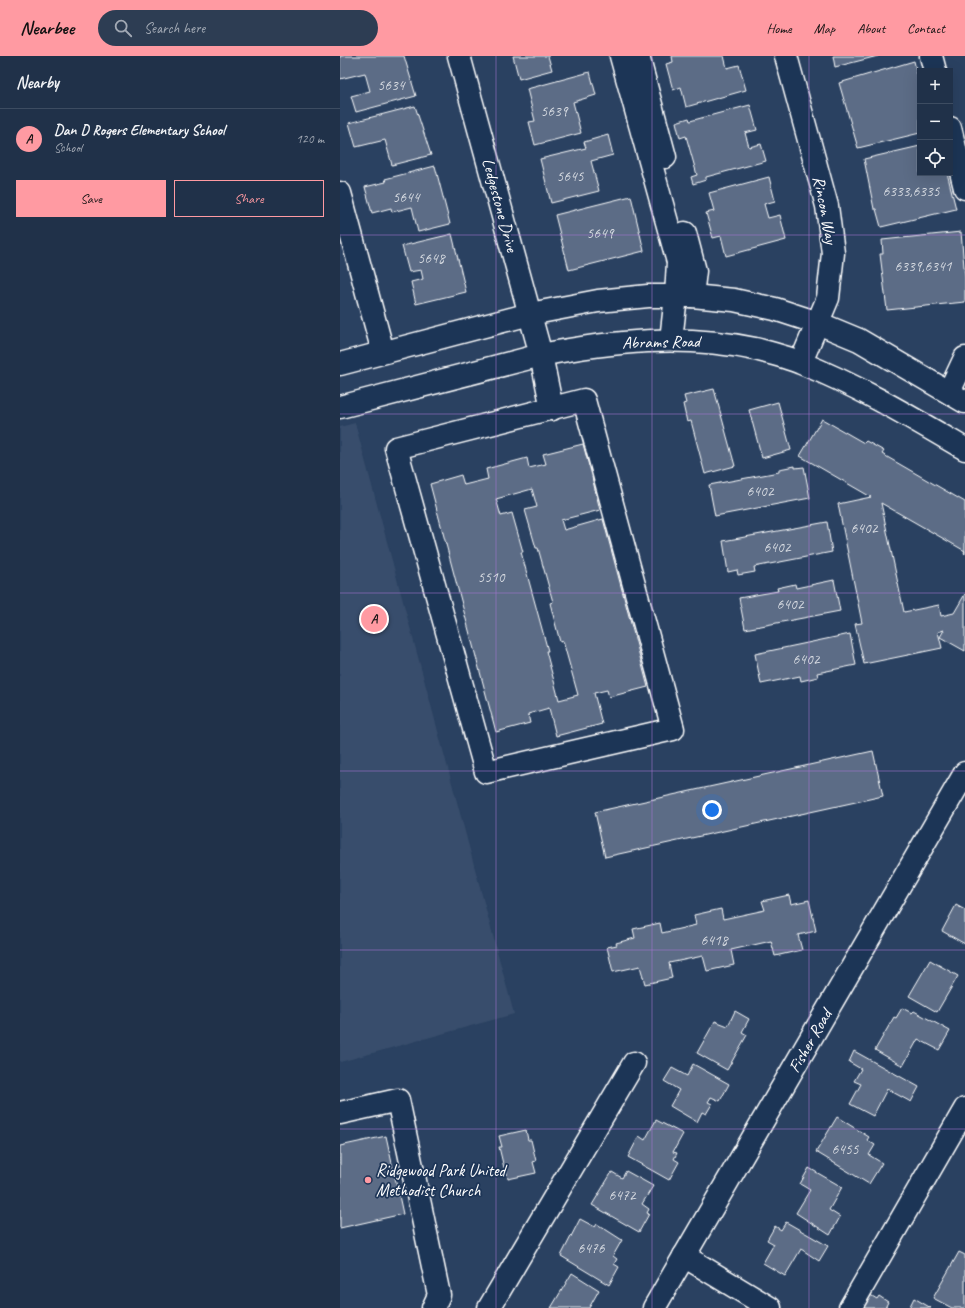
<!DOCTYPE html>
<html lang="en">
<head>
<meta charset="utf-8">
<style>
  :root { --surface:#203149; --page:#2d3d53; --text:#f1f3f6; --muted:#a2a9b4; --line:#3d4c61; --accent:#ff9aa2 }
  body { margin:0; font-family:Caveat,sans-serif; background:var(--page); color:var(--text) }
  .controls { position:absolute; right:12px; top:12px; display:grid; overflow:hidden; border-radius:0px; box-shadow:0 4px 16px #0002 }
  .controls button { width:36px; height:36px; display:grid; place-items:center; padding:0; border:0; border-bottom:1px solid var(--line); background:var(--surface); color:var(--text); font:20px sans-serif }
  .you { position:absolute; left:372px; top:754px; width:14px; height:14px; margin:-10px; border:3px solid #fff; border-radius:50%; background:#1a73e8; box-shadow:0 0 0 6px #1a73e833 }
  .badge { display:grid; place-items:center; width:26px; height:26px; border-radius:50%; background:var(--accent); color:#111; font-size:13px; font-weight:700 }
  .pin { position:absolute; translate:-50% -50%; border:2px solid #fff; box-shadow:0 1px 4px #0006 }
  .list { margin:0; padding:0; list-style:none }
  h2 { display:flex; justify-content:space-between; align-items:center; height:52px; margin:0; padding:0 16px; font-size:17px }
  h2 small { font-size:13px; font-weight:400; color:var(--muted) }
  .list li { display:grid; grid-template-columns:26px 1fr auto; gap:12px; align-items:center; box-sizing:border-box; height:60px; padding:0 16px; border-top:1px solid var(--line) }
  .list b { display:block; font-size:15px; white-space:nowrap }
  .list p { margin:0; font-size:13px; white-space:nowrap; color:var(--muted) }
  .list em { font-size:13px; font-style:normal; color:var(--muted) }
  .actions { display:flex; gap:8px; padding:12px 16px }
  .actions a { flex:1; padding:9px 0; border:1px solid var(--accent); border-radius:0px; text-align:center; font-size:14px; color:var(--accent) }
  .actions .main { background:var(--accent); color:#111 }
  .icon { flex:none; width:22px; height:22px; fill:none; stroke:currentColor; stroke-width:2; stroke-linecap:round; stroke-linejoin:round }
  .map { position:relative; flex:none; width:625px; height:1252px; overflow:hidden }
  header { display:flex; align-items:center; gap:24px; box-sizing:border-box; height:56px; padding:0 20px; background:var(--accent); color:#111 }
  header strong { font-size:19px }
  nav { display:flex; gap:22px; margin-inline-start:auto; font-size:14px }
  .search { width:280px; height:36px; background:var(--page); display:flex; align-items:center; gap:10px; box-sizing:border-box; padding:0 14px; border-radius:22px; color:var(--muted); font-size:15px }
  main { display:flex }
  aside { flex:1; background:var(--surface) }
  .map>svg:first-child { display:block }
  .built { fill:#394e6c }
  .building { fill:#5b6c86; stroke:#fff; fill-rule:evenodd }
  .lines { fill:none; stroke-linecap:round; stroke-linejoin:round }
  .minor-casing { stroke:#fff; stroke-width:25 }
  .major-casing { stroke:#fff; stroke-width:25 }
  .minor { stroke:#1d3557; stroke-width:22 }
  .major { stroke:#1d3557; stroke-width:22 }
  .grid { fill:none; stroke:#a976d5; stroke-width:1; stroke-opacity:0.55 }
  .poi-dot { fill:#ff9aa2; stroke:#1d3557; stroke-width:1.5 }
  .labels { text-anchor:middle; dominant-baseline:central; stroke-width:3.5; stroke-linejoin:round; paint-order:stroke }
  .number-label { font-size:15px; fill:#d6dae1 }
  .street-label { font-size:17px; fill:#fff; stroke:#1d3557 }
  .poi-label { font-size:17px; fill:#fff; stroke:#1d3557; text-anchor:start }
</style>
</head>
<body>
<header>
<strong>Nearbee</strong>
<div class="search"><svg class="icon" aria-label="search" viewBox="0 0 24 24"><circle cx="10" cy="10" r="6"/><path d="M15 15l6 6"/></svg>Search here</div>
<nav><a>Home</a><a>Map</a><a>About</a><a>Contact</a></nav>
</header>
<main>
<aside>
<h2>Nearby<small></small></h2>
<ul class="list">
<li><span class="badge">A</span><div><b>Dan D Rogers Elementary School</b><p>School</p></div><em>120 m</em></li>
</ul>
<div class="actions"><a class="main">Save</a><a>Share</a></div>
</aside>
<div class="map">
<svg width="625" height="1252" viewBox="0 0 625 1252">
  <rect width="100%" height="100%" fill="#2a4161"/>
  <filter id="ink" filterUnits="userSpaceOnUse"><feTurbulence type="fractalNoise" baseFrequency=".025" numOctaves="2"/><feDisplacementMap in="SourceGraphic" scale="8" xChannelSelector="R" yChannelSelector="G"/><feConvolveMatrix kernelMatrix="1 2 1 2 8 2 1 2 1" color-interpolation-filters="sRGB"/></filter>
  <g filter="url(#ink)">
    <!-- built -->
    <polygon class="built" points="15,367 174,958 0,1006 0,371"/>
    <!-- building -->
    <g class="building">
      <polygon points="0,0 64,0 76,40 16,56 11,40 30,35 25,17 0,23"/>
      <polygon points="173,0 208,0 212,14 179,23"/>
      <polygon points="332,0 384,0 387,12 399,9 406,34 346,51 341,31 333,34 326,8 333,6"/>
      <polygon points="493,0 538,0 495,11"/>
      <polygon points="574,5 577,18 580,17 580,77 518,92 499,27"/>
      <polygon points="250,16 256,39 233,46 241,77 195,89 189,66 195,65 187,33"/>
      <polygon points="410,49 417,74 405,77 409,91 421,88 426,105 366,121 366,124 353,128 351,121 357,119 346,80 340,82 336,66 349,62 350,65"/>
      <polygon points="75,50 91,99 52,109 45,84 16,91 9,67"/>
      <polygon points="268,79 273,99 251,105 259,135 211,147 200,103 246,92 244,86"/>
      <polygon points="580,90 580,117 607,117 616,153 541,171 536,153 534,153 524,103"/>
      <polygon points="95,110 110,168 78,176 72,151 52,156 51,152 32,157 25,131 46,126 45,123"/>
      <polygon points="429,121 435,145 424,148 428,162 440,159 446,184 386,200 381,180 373,182 366,157 374,155 369,137"/>
      <polygon points="291,140 304,195 229,214 215,159"/>
      <polygon points="621,176 625,222 625,246 547,254 540,198 543,198 542,184"/>
      <polygon points="112,178 126,236 76,248 71,226 83,223 81,214 69,216 62,190"/>
      <polygon points="374,333 395,410 365,418 351,365 347,366 343,348 346,347 344,340"/>
      <polygon points="438,346 451,394 422,402 409,354"/>
      <polygon points="482,363 524,387 526,385 544,395 542,398 625,446 625,498 624,497 625,495 541,447 564,556 599,549 601,560 614,557 625,538 625,595 600,581 604,574 598,576 602,592 524,608 515,568 522,567 498,448 531,441 460,400"/>
      <path d="M 243,388 L 249,410 L 252,409 L 255,421 L 252,421 L 260,454 L 221,464 L 224,474 L 263,463 L 308,631 L 269,641 L 267,634 L 254,637 L 262,668 L 216,680 L 209,652 L 188,658 L 190,667 L 156,676 L 90,428 L 121,419 L 124,429 L 148,423 L 146,413 L 187,402 L 189,412 L 206,408 L 203,398 ZM 192,433 L 197,451 L 185,454 L 196,492 L 198,492 L 213,546 L 210,547 L 220,586 L 223,585 L 238,639 L 219,644 L 206,595 L 208,595 L 181,496 L 183,496 L 172,457 L 161,460 L 156,443 Z"/>
      <polygon points="455,410 455,412 464,411 470,442 375,460 369,429 439,416 439,413"/>
      <polygon points="487,466 492,496 414,511 415,516 398,519 397,514 388,516 383,485"/>
      <polygon points="494,524 500,555 405,573 399,542 438,535 437,532 455,528 456,532"/>
      <polygon points="510,578 516,609 477,617 478,621 461,625 460,620 421,628 415,598"/>
      <polygon points="533,695 543,740 265,801 255,756"/>
      <polygon points="449,839 451,848 469,844 476,875 458,879 462,894 435,900 431,885 391,894 394,909 367,915 363,900 329,907 332,922 305,928 300,910 273,916 267,891 277,889 276,887 295,882 293,873 320,867 322,877 356,869 354,859 381,853 383,863 425,854 422,845"/>
      <polygon points="616,849 625,854 625,888 602,875"/>
      <polygon points="590,904 618,920 597,956 569,940"/>
      <polygon points="562,952 572,957 574,955 610,975 599,994 578,983 563,1010 535,994 554,961 556,962"/>
      <polygon points="395,955 409,963 402,976 407,979 387,1014 357,997 375,965 388,970"/>
      <polygon points="514,995 579,1031 571,1046 547,1033 533,1060 510,1048 521,1028 514,1025 521,1013 509,1006"/>
      <polygon points="353,1008 389,1028 380,1045 371,1041 368,1046 372,1048 366,1058 362,1056 357,1066 330,1050 339,1034 324,1025 332,1012 347,1020"/>
      <polygon points="497,1061 529,1081 527,1084 535,1089 529,1099 542,1107 529,1128 476,1096"/>
      <polygon points="316,1064 343,1078 333,1096 337,1097 334,1103 339,1106 329,1124 288,1101 299,1080 305,1084"/>
      <polygon points="186,1074 188,1084 191,1084 196,1105 193,1106 196,1117 168,1123 166,1112 164,1112 159,1091 162,1091 159,1080"/>
      <polygon points="46,1080 63,1158 0,1172 0,1090"/>
      <polygon points="469,1112 502,1131 489,1154 500,1161 490,1179 456,1157 470,1134 460,1128"/>
      <polygon points="286,1115 313,1130 302,1148 309,1153 307,1157 309,1158 299,1176 252,1149 272,1116 282,1122"/>
      <polygon points="240,1163 255,1171 257,1168 282,1184 273,1200 277,1203 274,1208 279,1211 269,1229 221,1200"/>
      <polygon points="446,1166 488,1190 479,1205 461,1193 445,1220 423,1207 434,1188 427,1184 435,1170 441,1174"/>
      <polygon points="619,1196 625,1199 625,1252 612,1252 593,1242"/>
      <polygon points="232,1217 259,1234 249,1252 211,1252"/>
      <polygon points="527,1237 537,1243 539,1240 548,1246 545,1252 518,1252"/>
      <polygon points="574,1242 591,1252 569,1252"/>
    </g>
    <g class="lines">
      <!-- minor casing -->
      <g class="minor-casing">
        <g id="minor">
          <polyline points="119,0 201,299 212,353"/>
          <polyline points="281,0 338,206 336,240"/>
          <polyline points="298,0 325,101"/>
          <polyline points="446,0 487,150 493,197 488,242 461,306"/>
          <polyline points="591,0 595,15"/>
          <polyline points="610,72 625,132"/>
          <polyline points="0,137 43,296"/>
          <polyline points="345,177 355,215 352,240"/>
          <polyline points="609,336 625,302"/>
          <polygon points="244,344 333,673 146,716 56,392"/>
          <polyline points="0,1057 58,1044 99,1239 93,1252"/>
          <polyline points="344,1200 430,1252"/>
          <polyline points="149,1252 294,1007"/>
          <polyline points="314,1252 625,717"/>
          <polyline points="510,1252 625,1053"/>
        </g>
      </g>
      <!-- major casing -->
      <g class="major-casing">
        <g id="major">
          <polyline points="331,284 336,240"/>
          <polyline points="0,308 190,258 258,245 308,240 352,240 394,244 435,253 478,267 519,284 625,346"/>
          <path d="M 0,351 L 201,299 C 272,285 343,278 415,293 C 430,297 447,301 461,307 C 519,330 572,362 625,393"/>
        </g>
      </g>
      <!-- minor -->
      <use href="#minor" class="minor"/>
      <!-- major -->
      <use href="#major" class="major"/>
    </g>
  </g>
  <!-- grid -->
  <path class="grid" d="M 156,0 L 156,1252M 312,0 L 312,1252M 469,0 L 469,1252M 0,179 L 625,179M 0,358 L 625,358M 0,537 L 625,537M 0,715 L 625,715M 0,894 L 625,894M 0,1073 L 625,1073"/>
  <!-- markers -->
  <circle class="poi-dot" cx="28" cy="1124" r="4"/>
  <g class="labels">
    <!-- number labels -->
    <g class="number-label">
      <text x="51" y="29">5634</text>
      <text x="214" y="55">5639</text>
      <text x="230" y="120">5645</text>
      <text x="571" y="135">6333,6335</text>
      <text x="66" y="141">5644</text>
      <text x="260" y="177">5649</text>
      <text x="91" y="202">5648</text>
      <text x="583" y="210">6339,6341</text>
      <text x="420" y="435">6402</text>
      <text x="524" y="472">6402</text>
      <text x="437" y="491">6402</text>
      <text x="151" y="521">5510</text>
      <text x="450" y="548">6402</text>
      <text x="466" y="603">6402</text>
      <text x="374" y="884">6418</text>
      <text x="505" y="1093">6455</text>
      <text x="282" y="1139">6472</text>
      <text x="251" y="1192">6476</text>
    </g>
    <!-- street labels -->
    <g class="street-label">
      <text transform="translate(160 149) rotate(75)">Ledgestone Drive</text>
      <text transform="translate(485 154) rotate(79)">Rincon Way</text>
      <text transform="translate(321 286) rotate(-1)">Abrams Road</text>
      <text transform="translate(470 985) rotate(-60)">Fisher Road</text>
    </g>
    <!-- poi labels -->
    <g class="poi-label">
      <text x="36" y="1114">Ridgewood Park United<tspan x="36" dy="20">Methodist Church</tspan></text>
    </g>
  </g>
</svg>
<div class="controls">
<button>+</button>
<button>−</button>
<button><svg class="icon" aria-label="locate" viewBox="0 0 24 24"><circle cx="12" cy="12" r="6"/><path d="M12 2v4M12 18v4M2 12h4M18 12h4"/></svg></button>
</div>
<div class="you"></div>
<div class="pin badge" style="left:34px;top:563px">A</div>
</div>
</main>
</body>
</html>
